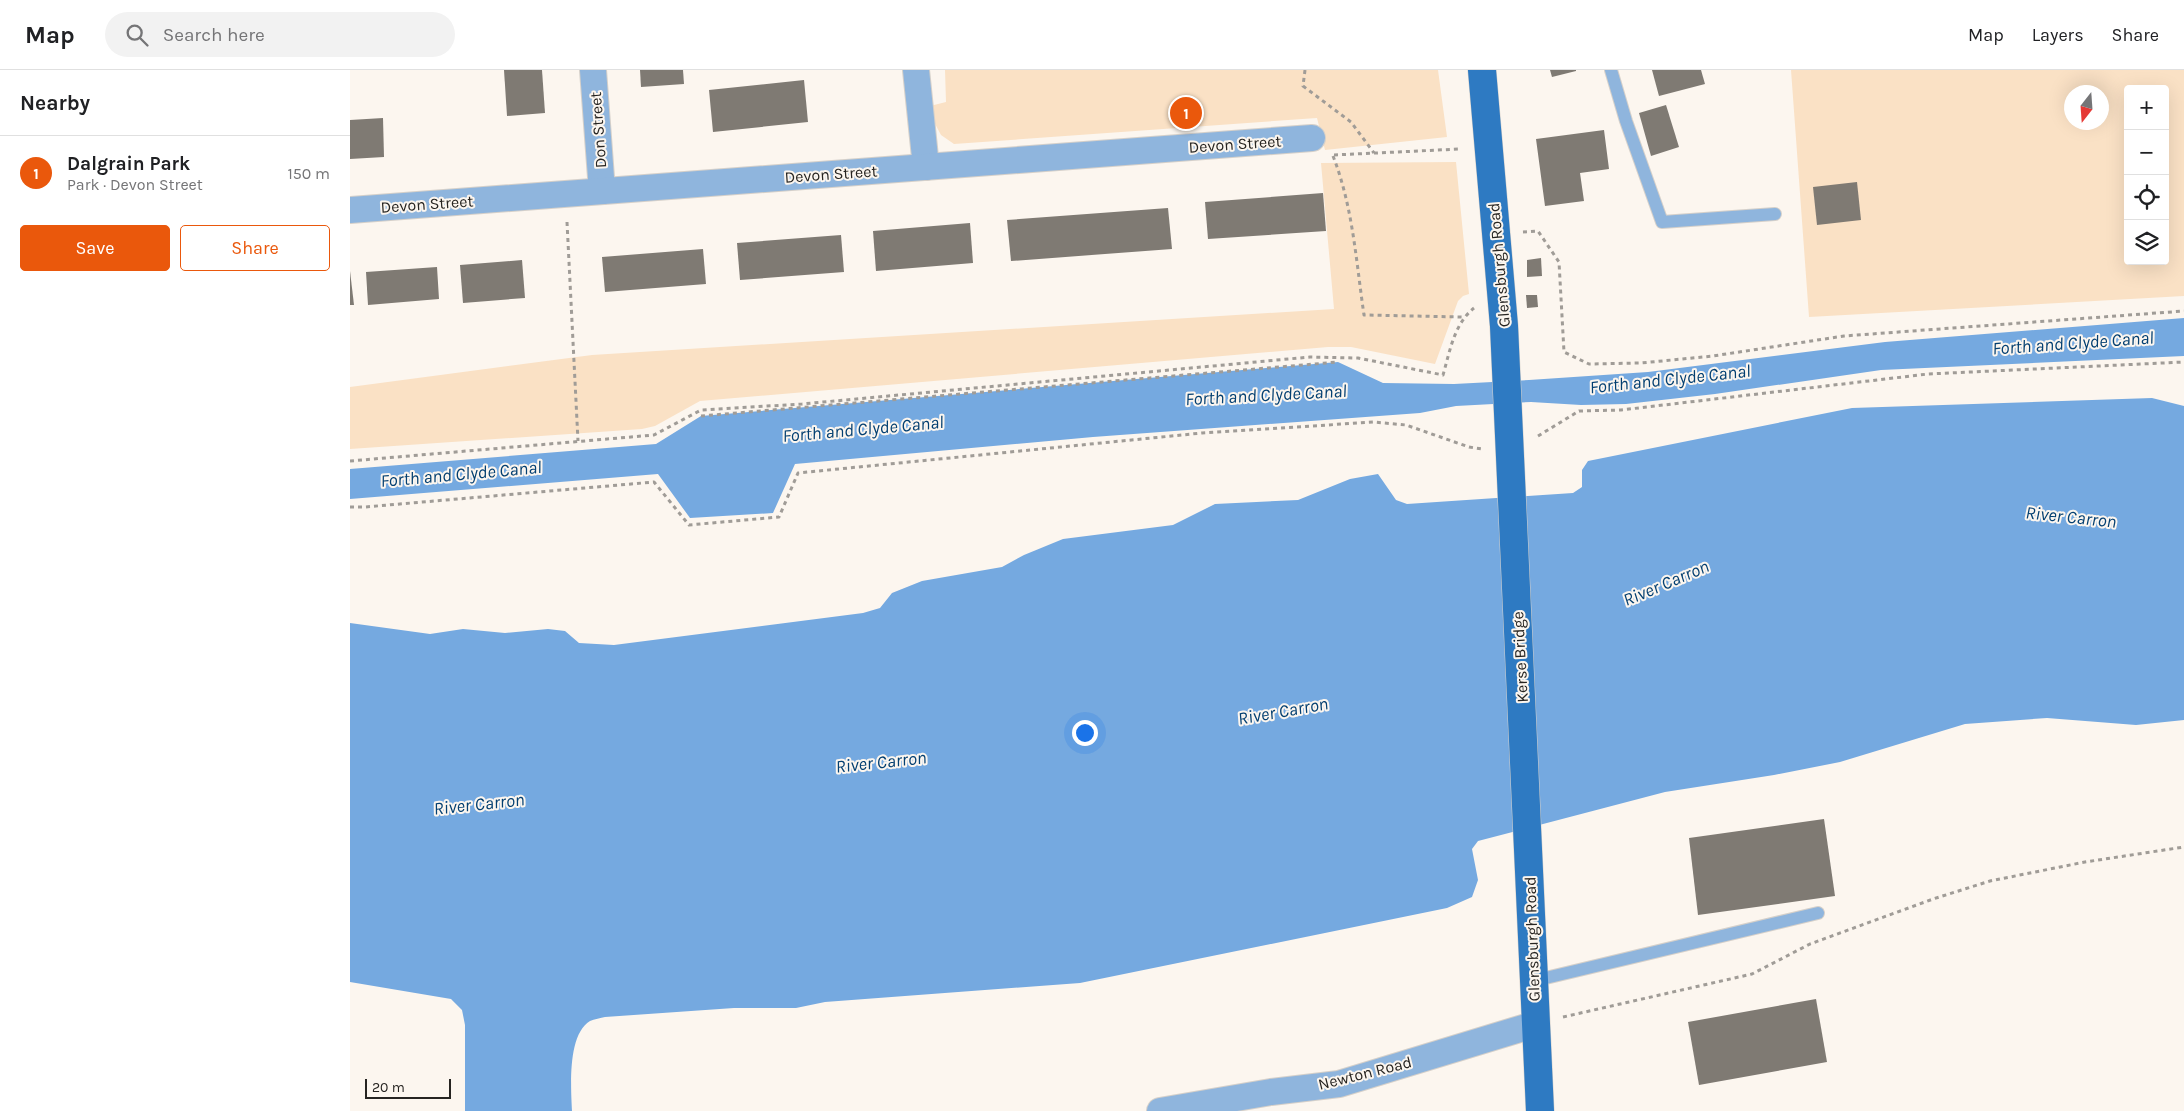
<!DOCTYPE html>
<html lang="en">
<head>
<meta charset="utf-8">
<style>
  :root { --surface:#fff; --page:#f2f2f2; --text:#202124; --muted:#757577; --line:#e0e0e0; --accent:#ea580c }
  body { margin:0; font-family:Karla,sans-serif; background:var(--page); color:var(--text) }
  .controls { position:absolute; right:15px; top:15px; display:grid; overflow:hidden; border-radius:5px; box-shadow:0 5px 20px #0002 }
  .controls button { width:45px; height:45px; display:grid; place-items:center; padding:0; border:0; border-bottom:1px solid var(--line); background:var(--surface); color:var(--text); font:25px sans-serif }
  .compass { position:absolute; left:1714px; top:15px; width:45px; height:45px; border-radius:50%; background:var(--surface); box-shadow:0 5px 20px #0002; rotate:197deg }
  .scale { position:absolute; left:15px; bottom:12px; width:86px; box-sizing:border-box; padding-left:5px; border:2px solid #262421; border-top:0; font-size:14px; line-height:18px; white-space:nowrap; color:#262421; -webkit-text-stroke:4px #fcf6ef; paint-order:stroke }
  .you { position:absolute; left:734px; top:662px; width:18px; height:18px; margin:-12px; border:4px solid #fff; border-radius:50%; background:#1a73e8; box-shadow:0 0 0 8px #1a73e833 }
  .badge { display:grid; place-items:center; width:32px; height:32px; border-radius:50%; background:var(--accent); color:#fff; font-size:16px; font-weight:700 }
  .pin { position:absolute; translate:-50% -50%; border:2px solid #fff; box-shadow:0 1px 5px #0006 }
  .list { margin:0; padding:0; list-style:none }
  h2 { display:flex; justify-content:space-between; align-items:center; height:65px; margin:0; padding:0 20px; font-size:21px }
  h2 small { font-size:16px; font-weight:400; color:var(--muted) }
  .list li { display:grid; grid-template-columns:32px 1fr auto; gap:15px; align-items:center; box-sizing:border-box; height:75px; padding:0 20px; border-top:1px solid var(--line) }
  .list b { display:block; font-size:19px; white-space:nowrap }
  .list p { margin:0; font-size:16px; white-space:nowrap; color:var(--muted) }
  .list em { font-size:16px; font-style:normal; color:var(--muted) }
  .actions { display:flex; gap:10px; padding:15px 20px }
  .actions a { flex:1; padding:11px 0; border:1px solid var(--accent); border-radius:5px; text-align:center; font-size:18px; color:var(--accent) }
  .actions .main { background:var(--accent); color:#fff }
  .icon { flex:none; width:28px; height:28px; fill:none; stroke:currentColor; stroke-width:2; stroke-linecap:round; stroke-linejoin:round }
  .map { position:relative; flex:none; width:1834px; height:1041px; overflow:hidden }
  header { display:flex; align-items:center; gap:30px; box-sizing:border-box; height:70px; padding:0 25px; background:var(--surface); border-bottom:1px solid var(--line) }
  header strong { font-size:24px }
  nav { display:flex; gap:28px; margin-inline-start:auto; font-size:18px }
  .search { width:350px; height:45px; background:var(--page); display:flex; align-items:center; gap:12px; box-sizing:border-box; padding:0 18px; border-radius:28px; color:var(--muted); font-size:19px }
  main { display:flex }
  aside { flex:1; background:var(--surface) }
  .map>svg:first-child { display:block }
  .green { fill:#fae1c5; fill-rule:evenodd }
  .water { fill:#75a9e0 }
  .building { fill:#7f7a73 }
  .lines { fill:none; stroke-linecap:round; stroke-linejoin:round }
  .service-casing { stroke:#d5d0ca; stroke-width:14 }
  .minor-casing { stroke:#d5d0ca; stroke-width:28 }
  .primary-casing { stroke:#d5d0ca; stroke-width:29 }
  .path { stroke:#a09c97; stroke-width:3; stroke-dasharray:4 4; stroke-linecap:butt }
  .service { stroke:#8fb5dd; stroke-width:12 }
  .minor { stroke:#8fb5dd; stroke-width:26 }
  .primary { stroke:#2e7ac2; stroke-width:28 }
  .labels { text-anchor:middle; dominant-baseline:central; stroke-width:4; stroke-linejoin:round; paint-order:stroke }
  .street-label { font-size:16px; fill:#262421; stroke:#fcf6ef }
  .water-label { font-size:18px; font-style:italic; fill:#033f71; stroke:#fcf6ef }
</style>
</head>
<body>
<header>
<strong>Map</strong>
<div class="search"><svg class="icon" aria-label="search" viewBox="0 0 24 24"><circle cx="10" cy="10" r="6"/><path d="M15 15l6 6"/></svg>Search here</div>
<nav><a>Map</a><a>Layers</a><a>Share</a></nav>
</header>
<main>
<aside>
<h2>Nearby<small></small></h2>
<ul class="list">
<li><span class="badge">1</span><div><b>Dalgrain Park</b><p>Park · Devon Street</p></div><em>150 m</em></li>
</ul>
<div class="actions"><a class="main">Save</a><a>Share</a></div>
</aside>
<div class="map">
<svg width="1834" height="1041" viewBox="0 0 1834 1041">
  <rect width="100%" height="100%" fill="#fcf6ef"/>
  <!-- green -->
  <g class="green">
    <polygon points="595,0 1088,0 1097,67 975,80 967,48 604,74 591,65 576,37 596,32"/>
    <path d="M 1441,0 L 1834,0 L 1834,226 L 1459,247 ZM 1778,19 L 1815,19 L 1815,191 L 1778,191 ZM 1722,22 L 1752,22 L 1752,52 L 1722,52 Z"/>
    <polygon points="1106,92 1119,224 1113,226 1108,231 1085,294 1001,277 978,277 350,331 305,356 292,359 0,379 0,317 242,285 984,239 971,93"/>
  </g>
  <!-- water -->
  <g class="water">
    <polygon points="1834,248 1834,286 1531,300 1365,324 1276,334 1231,335 1181,332 1106,336 1070,343 743,367 445,394 423,443 340,448 308,404 0,429 0,399 306,374 351,346 988,292 1033,313 1104,314 1179,310 1298,302 1535,272"/>
    <path d="M 1802,328 L 1834,336 L 1834,650 L 1786,655 L 1697,648 L 1615,654 L 1490,692 L 1424,705 L 1315,722 L 1128,771 L 1122,779 L 1128,810 L 1122,827 L 1097,838 L 730,913 L 475,932 L 446,938 L 384,938 L 255,947 C 251,948 244,949 240,951 C 217,965 221,1018 222,1041 L 115,1041 L 115,955 L 112,940 L 101,929 L 0,912 L 0,553 L 80,564 L 113,559 L 155,563 L 198,559 L 215,561 L 229,573 L 264,575 L 513,543 L 530,538 L 542,523 L 572,511 L 652,497 L 674,485 L 713,469 L 823,455 L 865,434 L 948,430 L 1000,409 L 1028,404 L 1046,430 L 1057,434 L 1223,423 L 1232,417 L 1232,400 L 1238,391 L 1502,338 Z"/>
  </g>
  <!-- building -->
  <g class="building">
    <polygon points="154,0 192,0 195,43 157,46"/>
    <polygon points="290,0 333,0 334,14 291,17"/>
    <polygon points="1200,0 1226,0 1226,1 1202,7"/>
    <polygon points="1302,0 1351,0 1355,14 1309,26"/>
    <polygon points="454,10 458,52 363,62 359,20"/>
    <polygon points="1316,35 1329,77 1301,86 1289,43"/>
    <polygon points="33,48 34,87 0,89 0,50"/>
    <polygon points="1254,60 1259,99 1230,103 1234,131 1195,136 1186,69"/>
    <polygon points="1507,112 1511,150 1467,155 1463,117"/>
    <polygon points="973,123 976,161 858,169 855,132"/>
    <polygon points="818,138 822,179 661,191 657,150"/>
    <polygon points="620,153 623,193 526,201 523,161"/>
    <polygon points="491,165 494,202 390,210 387,173"/>
    <polygon points="353,179 356,214 255,222 252,187"/>
    <polygon points="1191,188 1192,206 1177,207 1177,190"/>
    <polygon points="172,190 175,228 113,233 110,195"/>
    <polygon points="87,197 89,229 18,235 16,202"/>
    <polygon points="0,201 4,235 0,235"/>
    <polygon points="1176,225 1187,225 1188,237 1177,238"/>
    <polygon points="1474,749 1485,826 1348,845 1339,768"/>
    <polygon points="1466,929 1477,992 1349,1015 1338,952"/>
  </g>
  <g class="lines">
    <!-- service casing -->
    <g class="service-casing">
      <g id="service">
        <polyline points="1261,0 1276,51 1312,152 1425,144"/>
        <polyline points="1183,911 1468,843"/>
      </g>
    </g>
    <!-- minor casing -->
    <g class="minor-casing">
      <g id="minor">
        <polyline points="243,0 252,121"/>
        <polyline points="566,0 576,97"/>
        <polyline points="0,140 962,68"/>
        <polyline points="810,1041 921,1022 989,1014 1186,954"/>
      </g>
    </g>
    <!-- primary casing -->
    <g class="primary-casing">
      <polyline id="primary" points="1132,0 1154,256 1190,1041"/>
    </g>
    <!-- path -->
    <g class="path">
      <polyline points="955,0 953,16 1001,52 1024,83"/>
      <polyline points="984,85 1110,79"/>
      <path d="M 983,86 C 1003,137 1006,191 1014,245 L 1113,247"/>
      <polyline points="217,152 228,371"/>
      <polyline points="1173,162 1188,161 1209,192 1214,282 1239,294 1291,293 1363,286 1494,266 1834,241"/>
      <polyline points="351,346 988,292"/>
      <polyline points="1188,366 1229,341 1271,340 1578,304 1834,292"/>
      <path d="M 0,391 L 304,365 L 351,340 L 452,334 L 960,287 L 1008,288 L 1093,305 C 1100,281 1104,254 1124,238"/>
      <polyline points="0,437 15,437 304,412 339,455 429,447 448,403 852,363 1024,352 1056,355 1119,377 1132,379"/>
      <polyline points="1213,947 1402,904 1460,874 1583,829 1640,811 1735,792 1834,777"/>
    </g>
    <!-- service -->
    <use href="#service" class="service"/>
    <!-- minor -->
    <use href="#minor" class="minor"/>
    <!-- primary -->
    <use href="#primary" class="primary"/>
  </g>
  <g class="labels">
    <!-- street labels -->
    <g class="street-label">
      <text transform="translate(248 60) rotate(-94)">Don Street</text>
      <text transform="translate(885 74) rotate(-4)">Devon Street</text>
      <text transform="translate(481 104) rotate(-4)">Devon Street</text>
      <text transform="translate(77 134) rotate(-4)">Devon Street</text>
      <text transform="translate(1149 195) rotate(-95)">Glensburgh Road</text>
      <text transform="translate(1170 587) rotate(-93)">Kerse Bridge</text>
      <text transform="translate(1182 869) rotate(-92)">Glensburgh Road</text>
      <text transform="translate(1015 1003) rotate(-14)">Newton Road</text>
    </g>
    <!-- water labels -->
    <g class="water-label">
      <text transform="translate(1723 273) rotate(-4)">Forth and Clyde Canal</text>
      <text transform="translate(1320 309) rotate(-6)">Forth and Clyde Canal</text>
      <text transform="translate(916 325) rotate(-3)">Forth and Clyde Canal</text>
      <text transform="translate(513 359) rotate(-5)">Forth and Clyde Canal</text>
      <text transform="translate(111 404) rotate(-5)">Forth and Clyde Canal</text>
      <text transform="translate(1721 447) rotate(6)">River Carron</text>
      <text transform="translate(1316 513) rotate(-23)">River Carron</text>
      <text transform="translate(933 641) rotate(-10)">River Carron</text>
      <text transform="translate(531 692) rotate(-6)">River Carron</text>
      <text transform="translate(129 734) rotate(-6)">River Carron</text>
    </g>
  </g>
</svg>
<div class="controls">
<button>+</button>
<button>−</button>
<button><svg class="icon" aria-label="locate" viewBox="0 0 24 24"><circle cx="12" cy="12" r="6"/><path d="M12 2v4M12 18v4M2 12h4M18 12h4"/></svg></button>
<button><svg class="icon" aria-label="layers" viewBox="0 0 24 24"><path d="M12 4l9 5-9 5-9-5zM3 14l9 5 9-5"/></svg></button>
</div>
<svg class="compass" viewBox="-18 -18 36 36"><path d="M0-13l5 13h-10z" fill="#e53935"/><path d="M0 13l5-13h-10z" fill="#757577"/></svg>
<div class="scale">20 m</div>
<div class="you"></div>
<div class="pin badge" style="left:836px;top:43px">1</div>
</div>
</main>
</body>
</html>
